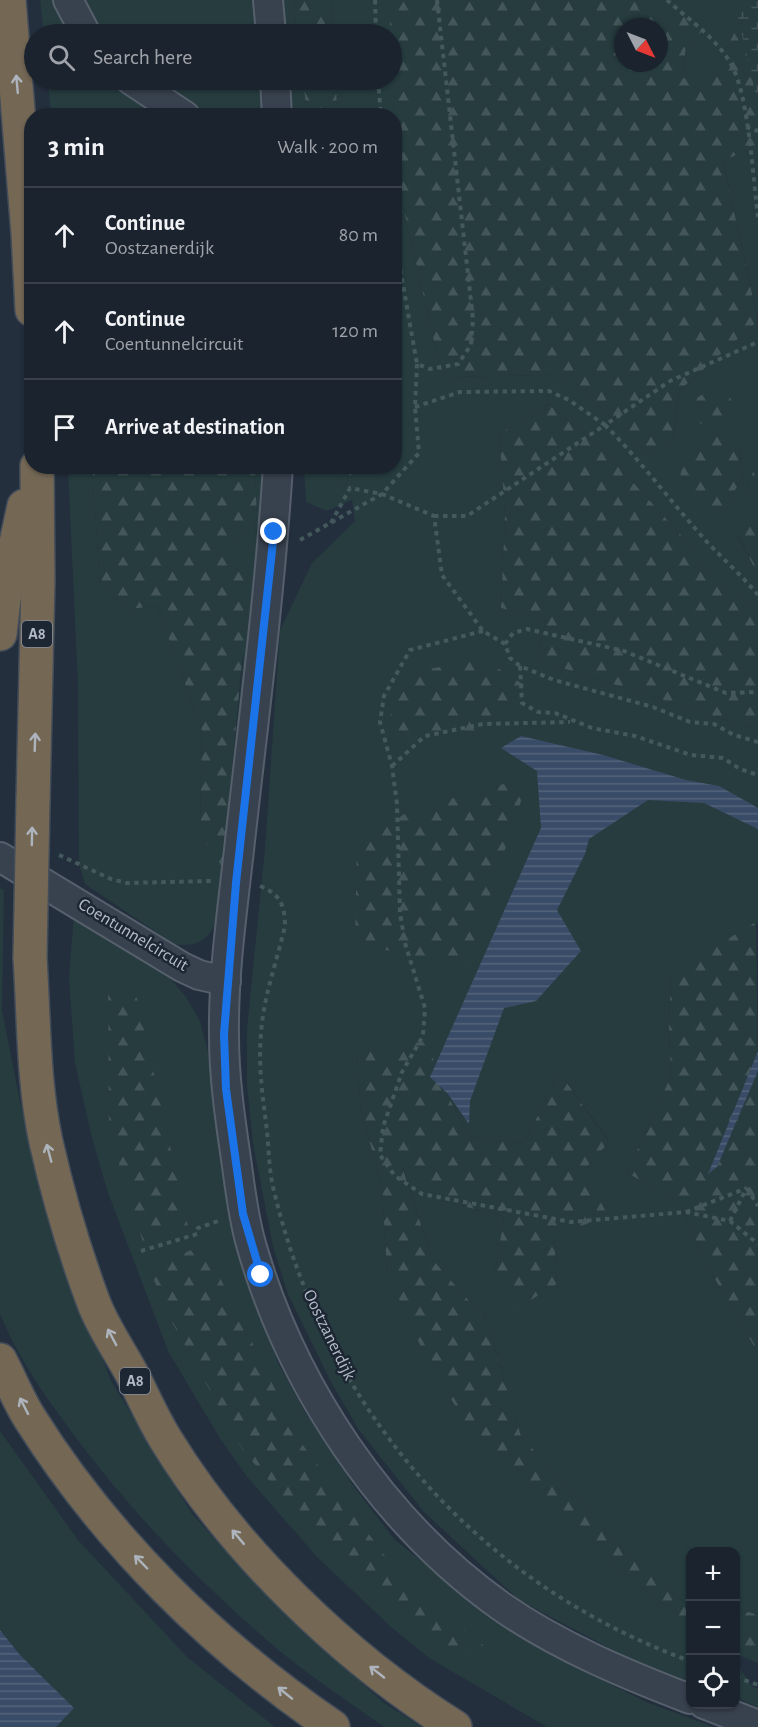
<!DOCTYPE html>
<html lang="en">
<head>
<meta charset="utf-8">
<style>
  :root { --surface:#1b232e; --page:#282f3a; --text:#f1f3f6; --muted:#a0a4aa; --line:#39404a }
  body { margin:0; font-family:"Alegreya Sans",sans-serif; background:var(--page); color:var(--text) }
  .controls { position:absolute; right:18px; bottom:18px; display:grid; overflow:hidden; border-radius:12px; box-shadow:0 2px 4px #0004 }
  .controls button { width:54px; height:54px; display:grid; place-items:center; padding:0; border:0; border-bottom:2px solid var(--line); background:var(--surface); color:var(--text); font:30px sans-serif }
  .compass { position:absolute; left:614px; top:18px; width:54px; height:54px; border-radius:50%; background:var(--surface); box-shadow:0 2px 4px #0004; rotate:132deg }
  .stop { position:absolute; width:18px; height:18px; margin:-14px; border:4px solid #1a73e8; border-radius:50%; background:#fff }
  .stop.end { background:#1a73e8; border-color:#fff; box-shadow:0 2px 6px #0008 }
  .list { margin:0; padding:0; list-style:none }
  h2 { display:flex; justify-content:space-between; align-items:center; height:78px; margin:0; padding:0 24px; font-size:26px }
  h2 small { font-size:20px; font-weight:400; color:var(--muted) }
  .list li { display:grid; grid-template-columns:39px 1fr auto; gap:18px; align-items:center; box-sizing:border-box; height:96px; padding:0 24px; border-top:2px solid var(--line) }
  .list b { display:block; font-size:22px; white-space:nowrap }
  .list p { margin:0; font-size:20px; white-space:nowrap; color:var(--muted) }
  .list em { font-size:20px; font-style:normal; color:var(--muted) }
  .icon { flex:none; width:33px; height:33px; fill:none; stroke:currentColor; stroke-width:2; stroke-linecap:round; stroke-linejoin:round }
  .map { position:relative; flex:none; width:758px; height:1727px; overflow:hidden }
  .search { position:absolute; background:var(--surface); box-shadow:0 2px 4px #0004; left:24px; top:24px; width:378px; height:66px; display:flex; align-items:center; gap:15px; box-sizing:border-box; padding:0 21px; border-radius:33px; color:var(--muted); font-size:22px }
  .panel { position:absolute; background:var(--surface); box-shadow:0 2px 4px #0004; left:24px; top:108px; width:378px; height:366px; border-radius:24px }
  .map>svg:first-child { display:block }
  .grass { fill:#263c3f; fill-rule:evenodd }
  .forest { fill:url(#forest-firs); fill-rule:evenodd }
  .wetland { fill:url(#wetland-marsh) }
  .water { fill:url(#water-rules) }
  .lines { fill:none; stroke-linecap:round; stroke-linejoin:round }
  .minor-casing { stroke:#565f6c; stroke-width:32 }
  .highway-casing { stroke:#434c59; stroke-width:36 }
  .path { stroke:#44595c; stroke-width:4; stroke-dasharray:4.5 4.5; stroke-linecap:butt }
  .minor { stroke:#38414e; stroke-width:28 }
  .highway { stroke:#746855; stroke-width:33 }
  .highway-bridge-casing { stroke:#434c59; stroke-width:36; stroke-linecap:butt }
  .highway-bridge { stroke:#746855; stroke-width:33 }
  .oneway { stroke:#aeb4bd }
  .route { stroke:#1a73e8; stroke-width:8 }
  .labels { text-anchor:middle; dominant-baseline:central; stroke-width:5; stroke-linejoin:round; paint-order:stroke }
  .shield { fill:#1d2633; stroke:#878f9c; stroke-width:1.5 }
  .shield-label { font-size:16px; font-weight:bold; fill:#b4bcc9 }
  .street-label { font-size:18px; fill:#b4bcc9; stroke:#1d2633 }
</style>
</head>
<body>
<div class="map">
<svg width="758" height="1727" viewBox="0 0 758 1727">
  <defs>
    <pattern id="forest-firs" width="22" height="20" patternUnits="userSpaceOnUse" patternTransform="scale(1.5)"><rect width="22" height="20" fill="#263c3f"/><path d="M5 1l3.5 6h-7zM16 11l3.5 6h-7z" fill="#435659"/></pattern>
    <pattern id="wetland-marsh" width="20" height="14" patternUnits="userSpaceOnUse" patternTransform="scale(1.5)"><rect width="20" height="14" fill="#263c3f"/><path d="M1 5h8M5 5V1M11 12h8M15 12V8" fill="none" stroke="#435659"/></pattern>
    <pattern id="water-rules" width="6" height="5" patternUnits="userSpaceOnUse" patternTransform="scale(1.5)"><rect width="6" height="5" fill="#394c67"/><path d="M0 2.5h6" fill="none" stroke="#53647b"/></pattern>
  </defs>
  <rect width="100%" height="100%" fill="#242f3e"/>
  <!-- grass -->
  <g class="grass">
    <polygon points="40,0 57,0 73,34 44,34"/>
    <polygon points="81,0 265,0 266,34 104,34 90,17"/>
    <polygon points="280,0 294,0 297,34 282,34"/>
    <polygon points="332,0 389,0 391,34 333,34"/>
    <polygon points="637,0 758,0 758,2 709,80 682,79 686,47 711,22 637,9"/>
    <polygon points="392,59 394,115 337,115 336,80 392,80"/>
    <polygon points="48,80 114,80 160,115 51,115"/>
    <polygon points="156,80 267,80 268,115 203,115"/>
    <polygon points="284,80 303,80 307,115 285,115"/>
    <path d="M 395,142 L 396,175 L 442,377 L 558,375 L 603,409 L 648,455 L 673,442 L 679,391 L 758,321 L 758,457 L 748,486 L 757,511 L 738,535 L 758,576 L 758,612 L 702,568 L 681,535 L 608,455 L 549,404 L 499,434 L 505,513 L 501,608 L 546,620 L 537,660 L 758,730 L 758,923 L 671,973 L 669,1027 L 671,1076 L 627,1173 L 680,1202 L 705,1262 L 758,1353 L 758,1615 L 749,1612 L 736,1614 L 736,1552 L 690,1552 L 690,1608 L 625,1552 L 521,1436 L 487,1321 L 432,1259 L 402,1165 L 445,1202 L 504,1216 L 495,1273 L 557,1284 L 554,1236 L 584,1170 L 609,1141 L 559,1072 L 524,1144 L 469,1136 L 439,1079 L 357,1052 L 361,1111 L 382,1187 L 387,1273 L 590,1547 L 690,1625 L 690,1683 L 628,1658 L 519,1600 L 424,1512 L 359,1430 L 331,1382 L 288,1294 L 273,1247 L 253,1143 L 247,1085 L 247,1029 L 265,849 L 280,630 L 312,563 L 355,521 L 352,500 L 327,511 L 306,502 L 304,467 L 333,467 L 334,473 L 344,487 L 356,467 L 394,466 ZM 739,444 L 743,478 L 731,496 L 724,522 Z"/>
    <polygon points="747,150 758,180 758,320 723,161"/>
    <path d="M 68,467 L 92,467 L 100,584 L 129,609 L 157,606 L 202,731 L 200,834 L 223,867 L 243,661 L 227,552 L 257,518 L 255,467 L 262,467 C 261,616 236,767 218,915 C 211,939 199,948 174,944 L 85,884 L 79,864 L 78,686 Z"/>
    <path d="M 0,888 L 4,890 L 2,1010 L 28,1142 L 64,1259 L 111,1381 L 192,1514 L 277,1607 L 383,1702 L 421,1727 L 385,1727 L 377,1722 C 345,1699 311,1677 281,1652 C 203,1586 131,1513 71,1431 C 44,1395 17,1356 0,1314 Z"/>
    <polygon points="74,914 169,977 186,997 200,1021 209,1056 231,1214 278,1363 305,1412 355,1488 395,1540 493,1617 572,1665 646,1702 714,1727 547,1727 429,1658 391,1627 317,1557 248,1478 221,1440 168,1351 107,1190 91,1134 75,1063 69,978"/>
    <polygon points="0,1431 78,1540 187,1657 275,1727 56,1727 73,1708 20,1655 0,1630"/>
    <polygon points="736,1663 753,1687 758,1689 758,1707 736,1698"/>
  </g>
  <!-- forest -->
  <g class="forest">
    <polygon points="294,0 332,0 333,34 297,34"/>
    <path d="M 389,0 L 637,0 L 638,9 L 712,22 L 686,47 L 682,78 L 709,80 L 743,17 L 758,2 L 758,180 L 747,150 L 723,161 L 758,321 L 679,391 L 673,442 L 648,455 L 603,409 L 558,375 L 442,377 L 396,175 ZM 623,27 L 659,27 L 659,63 L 623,63 Z"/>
    <polygon points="303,80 336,80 337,115 307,115"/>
    <path d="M 717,386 L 730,396 L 732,406 L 728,419 C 714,425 697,430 690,412 L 698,397 Z"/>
    <polygon points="549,404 608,455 681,535 702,568 758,612 758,730 537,660 546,620 501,608 505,513 499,434"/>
    <path d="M 715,432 L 739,444 L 743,478 L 731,496 L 724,522 C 677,501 671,485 692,439 Z"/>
    <polygon points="758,457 758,576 738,534 757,511 748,486"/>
    <polygon points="92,467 255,467 257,518 227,552 249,584 223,868 200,834 202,731 157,606 129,609 100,584"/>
    <polygon points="333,467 356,467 344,487 334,473"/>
    <polygon points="485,660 529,688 485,737 389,730 396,674"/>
    <polygon points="529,777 466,968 355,943 357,840 414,809"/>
    <polygon points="756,922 758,1051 717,1167 758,1071 758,1353 705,1262 680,1202 627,1173 671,1076 669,1027 671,973"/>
    <polygon points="108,979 137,998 188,1227 143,1242 109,1131"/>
    <polygon points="428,1041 439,1079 469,1136 524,1144 559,1072 609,1142 584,1170 608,1216 554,1236 557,1284 516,1309 495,1273 504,1216 445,1202 402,1166 432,1259 487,1321 521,1436 625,1552 690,1608 690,1625 590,1547 493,1459 464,1420 428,1362 387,1273 382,1187 361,1111 357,1052"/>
    <polygon points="204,1245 302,1444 400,1576 495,1655 446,1650 347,1569 244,1452 167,1313 149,1267"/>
    <polygon points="749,1612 758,1615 758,1663 736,1654 736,1614"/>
  </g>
  <!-- wetland -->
  <polygon class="wetland" points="734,0 758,0 758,104"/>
  <!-- water -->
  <g class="water">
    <polygon points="521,736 603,755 686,780 719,786 758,808 758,829 704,803 648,800 589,839 585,854 557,910 581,951 536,1001 504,1008 470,1101 469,1124 448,1094 430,1077 541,828 537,771 501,748"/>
    <polygon points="758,1051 758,1071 717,1167 708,1174"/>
    <polygon points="0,1630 20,1655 74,1708 56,1727 0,1727"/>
  </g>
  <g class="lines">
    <!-- minor casing -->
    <g class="minor-casing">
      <g id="minor">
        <polyline points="68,0 86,34"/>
        <polyline points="268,0 271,34"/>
        <polyline points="131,80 185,116"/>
        <polyline points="275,80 277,116"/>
        <path d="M 278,466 C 270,592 254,716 240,841 C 233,906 223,971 224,1036 C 224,1077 230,1118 236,1159 C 240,1187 243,1216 251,1244 C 291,1385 382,1522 502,1607 C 558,1646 627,1675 690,1699"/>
        <polyline points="0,857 182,967 199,975 226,981"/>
        <polyline points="704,1704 758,1725"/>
      </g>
    </g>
    <!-- highway casing -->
    <g class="highway-casing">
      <g id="highway">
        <polyline points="9,0 28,233 32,310"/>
        <polyline points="0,634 4,599 24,506"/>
        <polyline points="33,801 38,580 37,466"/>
        <path d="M 30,958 C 34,1019 33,1082 46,1142 C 58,1195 74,1250 93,1301 C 102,1326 119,1350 132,1374 C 143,1396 153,1419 166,1440 C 234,1551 345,1658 455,1727"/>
        <path d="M 0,1360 C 10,1379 18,1399 29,1417 C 106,1540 214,1646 333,1727"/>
      </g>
    </g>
    <!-- path -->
    <g class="path">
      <polyline points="375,0 376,34"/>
      <path d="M 667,0 C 689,20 718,39 732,66 C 749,97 753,180 758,217"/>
      <polyline points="378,80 381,116"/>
      <polyline points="746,127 758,131"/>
      <polyline points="394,234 417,364 430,369 458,364 471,345 473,319 437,0"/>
      <polyline points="415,407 460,392 549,391 569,400 605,425 670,381 758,342"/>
      <path d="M 434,516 L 467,516 L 605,425 C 639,459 668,498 700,534 C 718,555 740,573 758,595"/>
      <polyline points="331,523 350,488 382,494 434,516 442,575 483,631 505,644 510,658 520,666 554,680 653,707 690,722 714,724 734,735 758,742"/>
      <polyline points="300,540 382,494 419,453 415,407 417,364"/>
      <polyline points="483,631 410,650 384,696 380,722 392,766 397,804 400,913 405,943 425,1008 423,1036 402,1072 383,1127 380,1155 395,1176 422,1194 571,1222 686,1212 730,1221 758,1244"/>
      <polyline points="505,644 513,633 527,629 624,651 726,693 758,692"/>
      <polyline points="520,666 522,703 538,712 555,713 592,728 635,736 691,755 723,758 740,769 758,775"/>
      <polyline points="392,766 425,736 483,724 570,722"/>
      <polyline points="59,855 111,879 127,883 211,881"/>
      <path d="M 260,886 C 280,894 285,905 285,926 C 277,961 263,998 261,1034 C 258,1067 263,1099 267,1131 C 269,1151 269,1172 274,1191 C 326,1410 478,1584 690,1661"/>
      <polyline points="747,1188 758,1206"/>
      <polyline points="686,1212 747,1188"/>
      <polyline points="730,1221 746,1189"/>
      <polyline points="141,1251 197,1234 198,1228 218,1221"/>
      <polyline points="736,1677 758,1685"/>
    </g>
    <!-- minor -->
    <use href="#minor" class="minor"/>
    <!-- highway -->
    <use href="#highway" class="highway"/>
    <!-- highway-bridge casing -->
    <g class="highway-bridge-casing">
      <polyline id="highway-bridge" points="30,958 33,801"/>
    </g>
    <!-- highway-bridge -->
    <use href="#highway-bridge" class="highway-bridge"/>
  </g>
  <!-- one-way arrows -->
  <defs><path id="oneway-shaft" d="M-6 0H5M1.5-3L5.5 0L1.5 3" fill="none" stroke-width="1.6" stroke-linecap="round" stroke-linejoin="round" transform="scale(1.5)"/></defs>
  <g class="oneway">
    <use href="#oneway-shaft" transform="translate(17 84) rotate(-95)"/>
    <use href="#oneway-shaft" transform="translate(35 742) rotate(-88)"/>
    <use href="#oneway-shaft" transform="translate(32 836) rotate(-89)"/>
    <use href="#oneway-shaft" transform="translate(49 1153) rotate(-105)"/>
    <use href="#oneway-shaft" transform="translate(112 1337) rotate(-118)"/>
    <use href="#oneway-shaft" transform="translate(24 1406) rotate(-117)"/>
    <use href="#oneway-shaft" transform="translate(238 1537) rotate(-130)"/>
    <use href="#oneway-shaft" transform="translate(141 1562) rotate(-134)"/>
    <use href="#oneway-shaft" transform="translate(377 1672) rotate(-142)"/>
    <use href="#oneway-shaft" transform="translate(285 1693) rotate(-141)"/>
  </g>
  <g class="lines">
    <!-- route -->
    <polyline class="route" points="261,1275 243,1214 226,1089 224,1034 236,883 274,532"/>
  </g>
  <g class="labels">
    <!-- shield labels -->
    <g class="shield">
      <rect x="22" y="621" width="30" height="26" rx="4.5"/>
      <rect x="120" y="1368" width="30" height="26" rx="4.5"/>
    </g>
    <g class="shield-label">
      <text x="37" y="634">A8</text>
      <text x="135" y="1381">A8</text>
    </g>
    <!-- street labels -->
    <g class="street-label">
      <text transform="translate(133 935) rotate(31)">Coentunnelcircuit</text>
      <text transform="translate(329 1335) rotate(64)">Oostzanerdijk</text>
    </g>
  </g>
</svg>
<div class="controls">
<button>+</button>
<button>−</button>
<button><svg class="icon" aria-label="locate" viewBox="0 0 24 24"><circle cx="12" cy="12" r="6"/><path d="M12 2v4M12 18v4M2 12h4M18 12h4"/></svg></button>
</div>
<svg class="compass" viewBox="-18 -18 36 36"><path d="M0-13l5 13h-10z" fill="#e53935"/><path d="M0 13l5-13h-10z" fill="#a0a4aa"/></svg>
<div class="stop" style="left:261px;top:1275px"></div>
<div class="stop end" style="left:274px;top:532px"></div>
<div class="search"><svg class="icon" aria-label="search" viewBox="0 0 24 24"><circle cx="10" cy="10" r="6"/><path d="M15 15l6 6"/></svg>Search here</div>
<section class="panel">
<h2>3 min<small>Walk · 200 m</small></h2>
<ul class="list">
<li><svg class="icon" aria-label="ahead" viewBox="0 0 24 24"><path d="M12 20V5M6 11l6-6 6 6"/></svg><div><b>Continue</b><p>Oostzanerdijk</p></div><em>80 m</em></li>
<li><svg class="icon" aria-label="ahead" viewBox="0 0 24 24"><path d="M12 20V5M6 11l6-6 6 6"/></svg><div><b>Continue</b><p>Coentunnelcircuit</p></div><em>120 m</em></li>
<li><svg class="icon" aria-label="arrive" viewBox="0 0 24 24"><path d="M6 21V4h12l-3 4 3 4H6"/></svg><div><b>Arrive at destination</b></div></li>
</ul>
</section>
</div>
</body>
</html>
